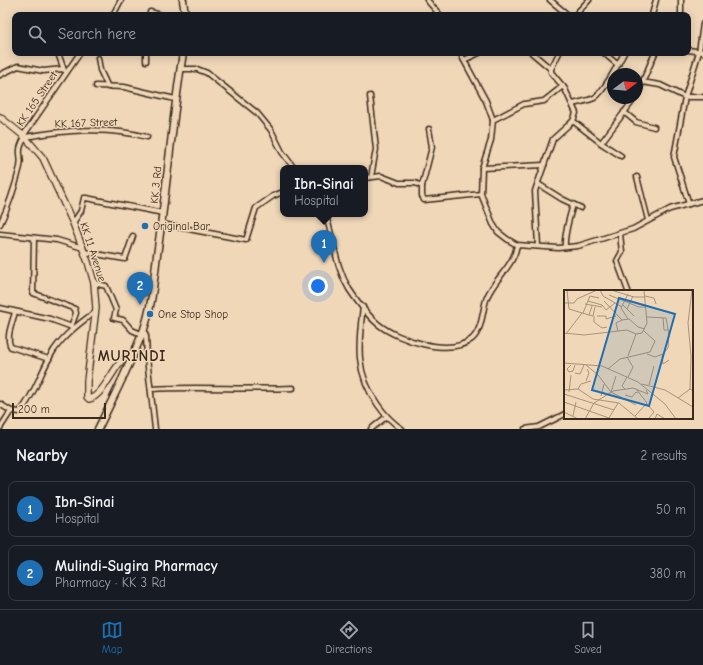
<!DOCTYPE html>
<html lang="en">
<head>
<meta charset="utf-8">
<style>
  :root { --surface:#171b24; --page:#20242c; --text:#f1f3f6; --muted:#9ea1a6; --line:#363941; --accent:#1f6fb2 }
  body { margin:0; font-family:"Comic Neue",sans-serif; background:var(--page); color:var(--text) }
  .compass { position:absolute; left:607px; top:68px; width:36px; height:36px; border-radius:50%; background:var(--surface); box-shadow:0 2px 10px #0003; rotate:74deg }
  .scale { position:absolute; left:12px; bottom:10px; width:94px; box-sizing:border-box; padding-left:4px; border:2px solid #3b2a1e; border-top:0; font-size:11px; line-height:14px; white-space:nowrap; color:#3b2a1e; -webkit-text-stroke:3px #f0d7b8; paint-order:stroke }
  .you { position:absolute; left:318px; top:286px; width:14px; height:14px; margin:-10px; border:3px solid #fff; border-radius:50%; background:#1a73e8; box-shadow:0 0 0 6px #1a73e833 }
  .badge { display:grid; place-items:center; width:26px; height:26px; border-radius:50%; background:var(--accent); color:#fff; font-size:13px; font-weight:700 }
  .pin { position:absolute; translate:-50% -33px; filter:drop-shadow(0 1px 2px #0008) }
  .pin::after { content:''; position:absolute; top:21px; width:14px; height:12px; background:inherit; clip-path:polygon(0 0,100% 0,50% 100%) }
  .popup { position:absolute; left:280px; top:165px; width:88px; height:52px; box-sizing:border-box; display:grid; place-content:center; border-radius:8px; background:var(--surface); filter:drop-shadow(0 1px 3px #0005); font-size:13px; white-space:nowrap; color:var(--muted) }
  .popup b { font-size:15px; color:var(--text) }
  .popup::after { content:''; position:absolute; left:50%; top:100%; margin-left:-8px; border:8px solid transparent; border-top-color:var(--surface) }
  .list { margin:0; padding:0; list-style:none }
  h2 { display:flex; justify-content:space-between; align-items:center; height:52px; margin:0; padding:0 16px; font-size:17px }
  h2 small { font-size:13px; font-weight:400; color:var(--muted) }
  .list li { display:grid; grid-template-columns:26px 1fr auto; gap:12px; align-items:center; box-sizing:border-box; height:56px; margin:0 8px 8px; padding:0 8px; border:1px solid var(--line); border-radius:8px }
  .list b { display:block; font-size:15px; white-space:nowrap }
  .list p { margin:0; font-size:13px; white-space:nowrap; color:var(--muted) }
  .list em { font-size:13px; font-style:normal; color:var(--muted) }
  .icon { flex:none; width:22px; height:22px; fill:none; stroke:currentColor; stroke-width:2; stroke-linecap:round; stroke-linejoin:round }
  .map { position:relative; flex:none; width:703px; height:429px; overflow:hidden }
  .search { position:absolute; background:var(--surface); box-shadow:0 2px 10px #0003; left:12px; right:12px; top:12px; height:44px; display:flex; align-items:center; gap:10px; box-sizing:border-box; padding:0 14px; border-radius:8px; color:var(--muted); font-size:15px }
  .sheet { height:180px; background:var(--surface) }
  nav { display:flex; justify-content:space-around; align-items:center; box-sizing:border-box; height:56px; border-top:1px solid var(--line); background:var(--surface); font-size:11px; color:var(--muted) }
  nav a { display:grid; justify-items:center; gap:2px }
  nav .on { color:var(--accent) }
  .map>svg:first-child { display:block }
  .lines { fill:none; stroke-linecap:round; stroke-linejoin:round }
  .minor-casing { stroke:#3b2a1e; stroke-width:7 }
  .major-casing { stroke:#3b2a1e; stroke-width:8 }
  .highway-casing { stroke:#3b2a1e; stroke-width:9 }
  .minor { stroke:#f0d7b8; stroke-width:4 }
  .major { stroke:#f0d7b8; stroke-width:5.5 }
  .highway { stroke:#f0d7b8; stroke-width:6 }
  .poi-dot { fill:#1f6fb2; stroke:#f0d7b8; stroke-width:1.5 }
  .labels { text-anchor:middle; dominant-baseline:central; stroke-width:3; stroke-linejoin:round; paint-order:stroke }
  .street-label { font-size:11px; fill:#3b2a1e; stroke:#f0d7b8 }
  .poi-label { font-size:11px; fill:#3b2a1e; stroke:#f0d7b8; text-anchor:start }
  .district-label { font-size:15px; font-weight:bold; letter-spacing:1px; fill:#3b2a1e; stroke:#f0d7b8 }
  .inset-road { fill:none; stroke:#a8927a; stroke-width:1 }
  .view { fill:#1f6fb2; fill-opacity:0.15; stroke:#1f6fb2; stroke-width:2 }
  .inset-edge { fill:none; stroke:#3b2a1e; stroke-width:2 }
</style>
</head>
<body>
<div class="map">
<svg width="703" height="429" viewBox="0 0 703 429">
  <rect width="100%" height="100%" fill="#f0d7b8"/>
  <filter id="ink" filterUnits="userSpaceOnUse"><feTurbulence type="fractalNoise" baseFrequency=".025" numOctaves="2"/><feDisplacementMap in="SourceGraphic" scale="8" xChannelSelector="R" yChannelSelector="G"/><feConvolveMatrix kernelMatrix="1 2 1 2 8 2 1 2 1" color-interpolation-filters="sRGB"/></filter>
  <g filter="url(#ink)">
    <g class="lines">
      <!-- minor casing -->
      <g class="minor-casing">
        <g id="minor">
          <polyline points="427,0 440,15"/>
          <polyline points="550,0 568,15"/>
          <polyline points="150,12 161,15"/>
          <polyline points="113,15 121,0"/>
          <polyline points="575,15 589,0"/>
          <polyline points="652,15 656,0"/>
          <polyline points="681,15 681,0"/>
          <polyline points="688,50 703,52"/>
          <polyline points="58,53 64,70"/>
          <polyline points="460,53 486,101 493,120 491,140 482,168 481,194 493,224 498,232 507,239 517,245 558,248 578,246 633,229 670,209 703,200"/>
          <polyline points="532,53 551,69"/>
          <polyline points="604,53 618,65"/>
          <polyline points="98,58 100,70 108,87"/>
          <polyline points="464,60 479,53"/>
          <polyline points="146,61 146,53"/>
          <polyline points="180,69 197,69 207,73 257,113 271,130 282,152 294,168"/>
          <polyline points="0,75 18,66 43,71 63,69"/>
          <polyline points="642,82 660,85 685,97 703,97"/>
          <polyline points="96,86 124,87 175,99"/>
          <polyline points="637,95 655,53"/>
          <polyline points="370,96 376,149 371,177"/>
          <path d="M 573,104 C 579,102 588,101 594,98 C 603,93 619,63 624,53"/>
          <polyline points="624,112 636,122 654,127"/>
          <polyline points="493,120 524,104 544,101 563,86"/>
          <polyline points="573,121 601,143 621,156"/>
          <polyline points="23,136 80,53"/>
          <polyline points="601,143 635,98"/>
          <polyline points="482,168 544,165"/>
          <polyline points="637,177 648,220"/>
          <polyline points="365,178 381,176 399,183 415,183 422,186 422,196 424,200 481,194"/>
          <polyline points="538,184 562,199 581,208"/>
          <polyline points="422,186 432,147 429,129"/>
          <polyline points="689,204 674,157 685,97 699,52 703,24"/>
          <path d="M 325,214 C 335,240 334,264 349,289 C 357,301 367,315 378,324 C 397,340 450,357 472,339 C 483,329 482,310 487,297 C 495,278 514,266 517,245"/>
          <polyline points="73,223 81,211 84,198 86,198 163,213"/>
          <path d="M 0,224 C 9,206 15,187 20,167 C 23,153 15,155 25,137 C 65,130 107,126 147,137"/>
          <polyline points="162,224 246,240 256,208 273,196 283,192"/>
          <polyline points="0,234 57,240 83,248"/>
          <polyline points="620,234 622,252 617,261 628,291"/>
          <polyline points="34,238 33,293 75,309 76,313 71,327"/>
          <polyline points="538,246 535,191 553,139 573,121 576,113 565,89 551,72 551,69 559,53"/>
          <path d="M 565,247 C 564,235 569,218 573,205"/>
          <polyline points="84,252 125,259 133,236"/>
          <polyline points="94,283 106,286 116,310 114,318 123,320 132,330 141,334"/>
          <path d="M 363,307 C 358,345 355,373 378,405 C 385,415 391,422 402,429"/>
          <polyline points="0,308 50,319 72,327"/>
          <path d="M 15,312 C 13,321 5,338 11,347 L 49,359"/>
          <polyline points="144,329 146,336 147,358 155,429"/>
          <path d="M 151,389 C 199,386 245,390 293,388"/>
          <path d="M 0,404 L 11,411 L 20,412 C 36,393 41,370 54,350 C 65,334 80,323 95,312"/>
          <polyline points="0,428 11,411"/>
          <polyline points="371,429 386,417"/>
          <polyline points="525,429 539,427 565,414"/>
        </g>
      </g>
      <!-- major casing -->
      <g class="major-casing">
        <path id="major" d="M 0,117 L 25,137 L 43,158 L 73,223 L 88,262 L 94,283 L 96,308 L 87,381 L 87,397 L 89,399 C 103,396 113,368 124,358 C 127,356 131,354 134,352"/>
      </g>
      <!-- highway casing -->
      <g class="highway-casing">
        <g id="highway">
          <polyline points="183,0 185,15"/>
          <path d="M 98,429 C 114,396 131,363 144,329 C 152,306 154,279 157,255 C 167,187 172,120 183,53"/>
        </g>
      </g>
      <!-- minor -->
      <use href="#minor" class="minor"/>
      <!-- major -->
      <use href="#major" class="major"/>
      <!-- highway -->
      <use href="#highway" class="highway"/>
    </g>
  </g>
  <!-- markers -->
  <g class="poi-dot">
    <circle cx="145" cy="226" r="4"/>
    <circle cx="150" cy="314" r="4"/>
  </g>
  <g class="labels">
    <!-- street labels -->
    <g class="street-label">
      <text transform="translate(37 99) rotate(-56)">KK 165 Street</text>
      <text transform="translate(86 123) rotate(-2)">KK 167 Street</text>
      <text transform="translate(156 185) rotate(-84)">KK 3 Rd</text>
      <text transform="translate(93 252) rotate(72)">KK 11 Avenue</text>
    </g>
    <!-- poi labels -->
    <g class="poi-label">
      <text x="153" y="226">Original Bar</text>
      <text x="158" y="314">One Stop Shop</text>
    </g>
    <!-- district labels -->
    <g class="district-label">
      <text x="132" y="356">MURINDI</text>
    </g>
  </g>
  <!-- overview -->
  <g transform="translate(564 290)">
    <rect width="129" height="129" fill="#f0d7b8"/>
    <path class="inset-road" d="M 3,0 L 5,19 L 25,25M 36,0 L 39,6 L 58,17M 47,0 L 70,7 L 81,7M 128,0 L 124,33 L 127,66 L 126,99 L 129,101M 45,5 L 75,17 L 81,17M 81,6 L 90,8 L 92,14M 24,11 L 38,15 L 42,20 L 51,13M 40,11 L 58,30 L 65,29 L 74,37 L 81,39M 0,13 L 10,13 L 13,9 L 33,0M 21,14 L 38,17M 59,15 L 70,26M 28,16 L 25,25 L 29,26 L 31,17M 63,19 L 69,6M 19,23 L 26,6 L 35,8M 30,26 L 30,32 L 38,38 L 43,37M 33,26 L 42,26 L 42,29 L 52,26M 83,27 L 102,28 L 105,45 L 104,58 L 99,64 L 91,67 L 83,64M 99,28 L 100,40 L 104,40M 64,29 L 57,18 L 64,4M 54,41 L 52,33 L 58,30M 0,43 L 20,45 L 63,40 L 72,44 L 78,43 L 83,33 L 80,0M 2,44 L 18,23M 98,65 L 99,74 L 105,70M 64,66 L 72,44M 63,67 L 69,77 L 64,87M 0,73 L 38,76 L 74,92 L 101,114 L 112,129M 7,75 L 3,79 L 5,82 L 9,81 L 11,75M 22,75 L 34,85 L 47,102M 44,79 L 56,69 L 86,62 L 91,51 L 80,41M 11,83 L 16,84 L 20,75M 52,86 L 47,102 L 72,115M 22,91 L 25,83 L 23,79M 78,94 L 101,100 L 129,117M 85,95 L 90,76M 14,99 L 17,94 L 27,91M 61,99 L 58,96 L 63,87M 0,100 L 14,99 L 29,109 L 55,113 L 74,129M 5,102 L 7,85M 0,104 L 50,120M 61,105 L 68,107 L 72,102 L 74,103M 37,106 L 40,94M 114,108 L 126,99M 0,112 L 45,128M 83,114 L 90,122 L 85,128M 0,122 L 14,129M 9,126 L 12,112M 71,126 L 83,113 L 73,100M 45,128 L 54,113M 21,129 L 30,113 L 49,101 L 69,98 L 84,104 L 82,100M 91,129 L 93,124 L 101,129"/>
    <path class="view" d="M 55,8 L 111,24 L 85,116 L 28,100 Z"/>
    <rect width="129" height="129" class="inset-edge"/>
  </g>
</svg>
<svg class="compass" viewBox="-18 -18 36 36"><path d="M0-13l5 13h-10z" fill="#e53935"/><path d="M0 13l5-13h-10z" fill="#9ea1a6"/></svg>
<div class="scale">200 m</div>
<div class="you"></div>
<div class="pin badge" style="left:324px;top:263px">1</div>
<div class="popup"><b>Ibn-Sinai</b>Hospital</div>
<div class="pin badge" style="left:140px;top:305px">2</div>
<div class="search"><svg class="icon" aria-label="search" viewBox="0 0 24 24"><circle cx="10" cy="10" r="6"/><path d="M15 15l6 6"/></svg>Search here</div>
</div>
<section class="sheet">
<h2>Nearby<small>2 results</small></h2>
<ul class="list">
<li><span class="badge">1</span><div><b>Ibn-Sinai</b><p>Hospital</p></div><em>50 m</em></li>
<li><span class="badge">2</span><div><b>Mulindi-Sugira Pharmacy</b><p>Pharmacy · KK 3 Rd</p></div><em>380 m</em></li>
</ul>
</section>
<nav>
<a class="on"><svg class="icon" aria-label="map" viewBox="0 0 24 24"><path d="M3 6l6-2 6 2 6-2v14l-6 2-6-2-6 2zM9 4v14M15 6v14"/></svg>Map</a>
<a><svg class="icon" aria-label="directions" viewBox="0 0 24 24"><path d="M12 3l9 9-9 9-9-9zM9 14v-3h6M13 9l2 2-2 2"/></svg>Directions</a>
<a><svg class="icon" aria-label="saved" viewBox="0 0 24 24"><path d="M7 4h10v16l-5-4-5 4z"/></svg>Saved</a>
</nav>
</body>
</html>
